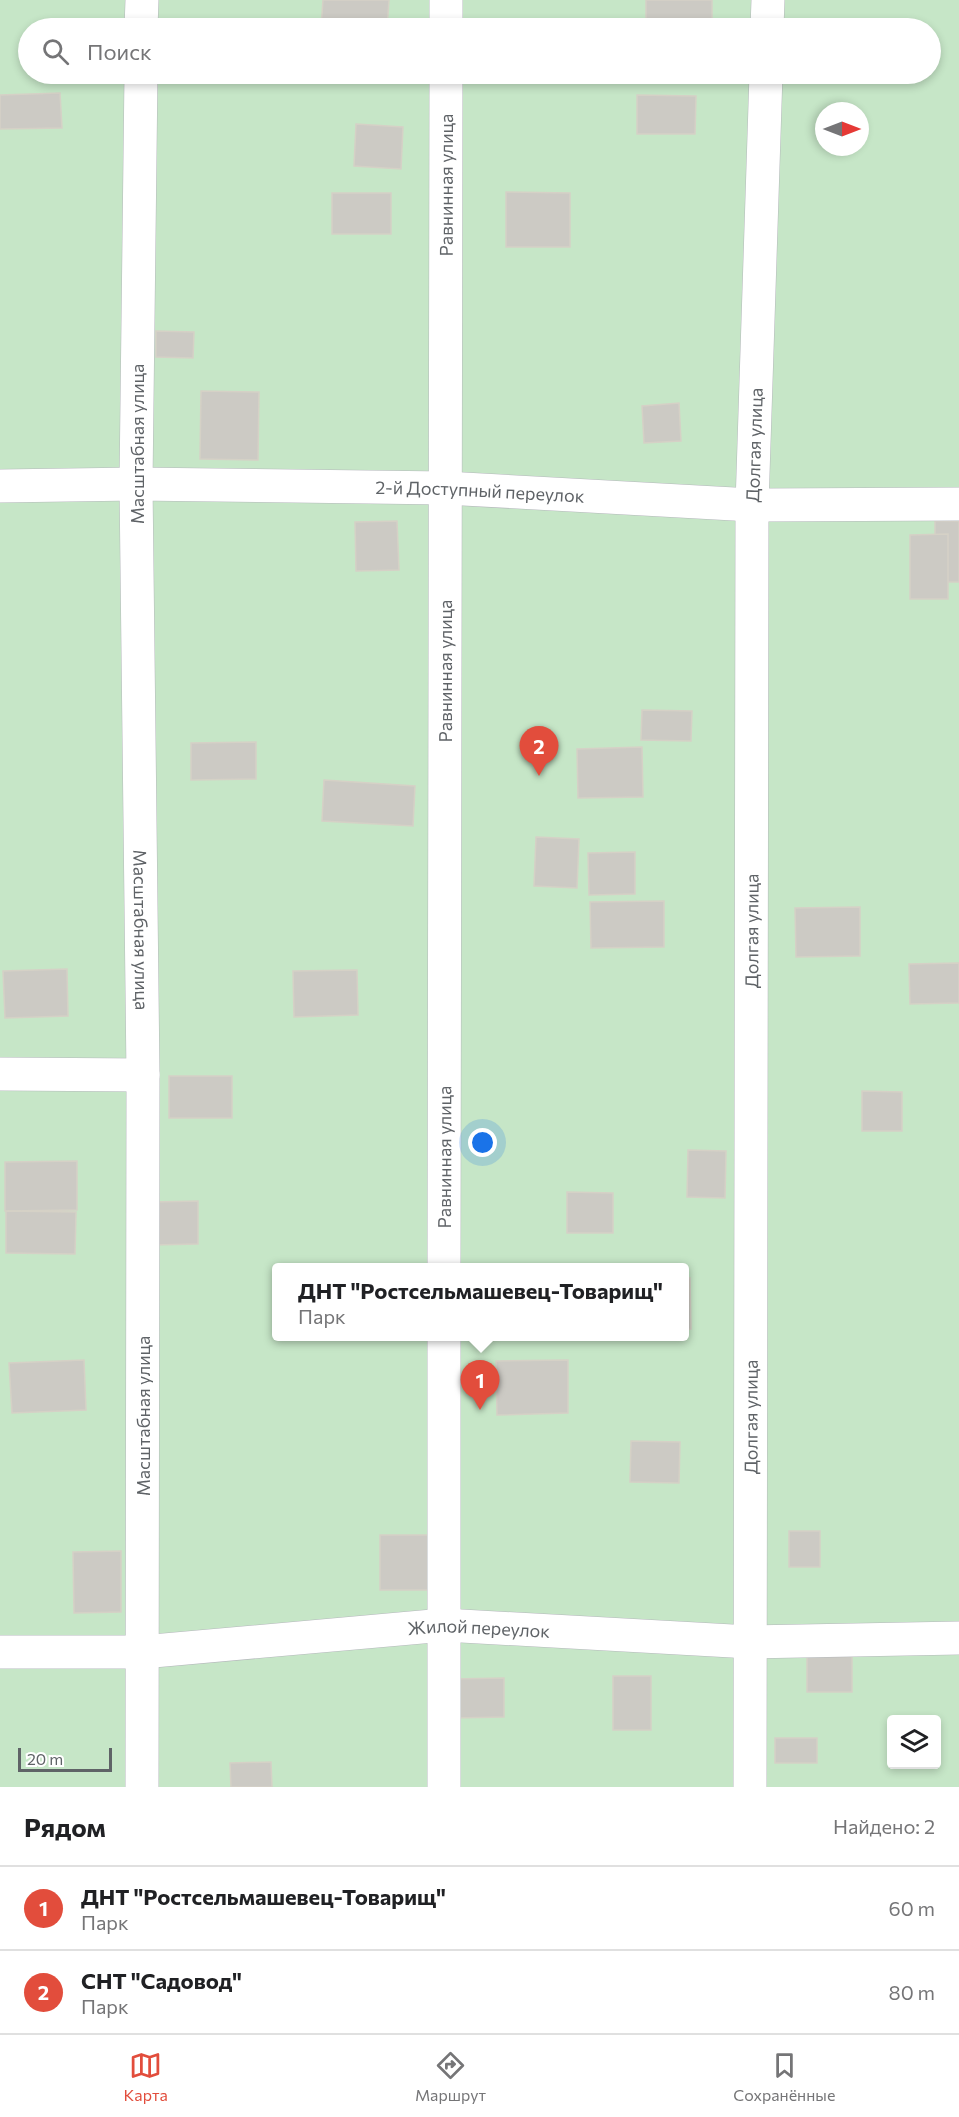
<!DOCTYPE html>
<html lang="ru">
<head>
<meta charset="utf-8">
<style>
  :root { --surface:#fff; --page:#f2f2f2; --text:#202124; --muted:#757577; --line:#e0e0e0; --accent:#e24d3c }
  body { margin:0; font-family:Commissioner,sans-serif; background:var(--page); color:var(--text) }
  .controls { position:absolute; right:18px; bottom:18px; display:grid; overflow:hidden; border-radius:6px; box-shadow:0 3px 9px #0003 }
  .controls button { width:54px; height:54px; display:grid; place-items:center; padding:0; border:0; border-bottom:2px solid var(--line); background:var(--surface); color:var(--text); font:30px sans-serif }
  .compass { position:absolute; left:815px; top:102px; width:54px; height:54px; border-radius:50%; background:var(--surface); box-shadow:0 3px 9px #0003; rotate:90deg }
  .scale { position:absolute; left:18px; bottom:15px; width:94px; box-sizing:border-box; padding-left:6px; border:3px solid #5f6367; border-top:0; font-size:16px; line-height:21px; white-space:nowrap; color:#5f6367; -webkit-text-stroke:4px #fff; paint-order:stroke }
  .you { position:absolute; left:483px; top:1143px; width:21px; height:21px; margin:-15px; border:4px solid #fff; border-radius:50%; background:#1a73e8; box-shadow:0 0 0 9px #1a73e833 }
  .badge { display:grid; place-items:center; width:39px; height:39px; border-radius:50%; background:var(--accent); color:#fff; font-size:20px; font-weight:700 }
  .pin { position:absolute; translate:-50% -50px; filter:drop-shadow(0 2px 3px #0008) }
  .pin::after { content:''; position:absolute; top:32px; width:21px; height:18px; background:inherit; clip-path:polygon(0 0,100% 0,50% 100%) }
  .popup { position:absolute; left:272px; top:1263px; width:417px; height:78px; box-sizing:border-box; display:grid; place-content:center; border-radius:6px; background:var(--surface); filter:drop-shadow(0 2px 4px #0005); font-size:20px; white-space:nowrap; color:var(--muted) }
  .popup b { font-size:22px; color:var(--text) }
  .popup::after { content:''; position:absolute; left:50%; top:100%; margin-left:-12px; border:12px solid transparent; border-top-color:var(--surface) }
  .list { margin:0; padding:0; list-style:none }
  h2 { display:flex; justify-content:space-between; align-items:center; height:78px; margin:0; padding:0 24px; font-size:26px }
  h2 small { font-size:20px; font-weight:400; color:var(--muted) }
  .list li { display:grid; grid-template-columns:39px 1fr auto; gap:18px; align-items:center; box-sizing:border-box; height:84px; padding:0 24px; border-top:2px solid var(--line) }
  .list b { display:block; font-size:22px; white-space:nowrap }
  .list p { margin:0; font-size:20px; white-space:nowrap; color:var(--muted) }
  .list em { font-size:20px; font-style:normal; color:var(--muted) }
  .icon { flex:none; width:33px; height:33px; fill:none; stroke:currentColor; stroke-width:2; stroke-linecap:round; stroke-linejoin:round }
  .map { position:relative; flex:none; width:959px; height:1787px; overflow:hidden }
  .search { position:absolute; background:var(--surface); box-shadow:0 3px 9px #0003; left:18px; right:18px; top:18px; height:66px; display:flex; align-items:center; gap:15px; box-sizing:border-box; padding:0 21px; border-radius:33px; color:var(--muted); font-size:22px }
  .sheet { height:246px; background:var(--surface) }
  nav { display:flex; justify-content:space-around; align-items:center; box-sizing:border-box; height:84px; border-top:2px solid var(--line); background:var(--surface); font-size:16px; color:var(--muted) }
  nav a { display:grid; justify-items:center; gap:3px }
  nav .on { color:var(--accent) }
  .map>svg:first-child { display:block }
  .green { fill:#c6e6c7; fill-rule:evenodd }
  .building { fill:#cccac4; stroke:#d5d1c6; stroke-width:1.5 }
  .lines { fill:none; stroke-linecap:round; stroke-linejoin:round }
  .minor-casing { stroke:#b5b8bc; stroke-width:34 }
  .minor { stroke:#fff; stroke-width:33 }
  .labels { text-anchor:middle; dominant-baseline:central; stroke-width:4.5; stroke-linejoin:round; paint-order:stroke }
  .street-label { font-size:18px; fill:#5f6367; stroke:#fff }
</style>
</head>
<body>
<div class="map">
<svg width="959" height="1787" viewBox="0 0 959 1787">
  <rect width="100%" height="100%" fill="#f1efe8"/>
  <!-- green -->
  <path class="green" d="M 0,0 L 959,0 L 959,1787 L 0,1787 ZM 28,28 L 930,28 L 930,74 L 28,74 ZM 824,111 L 860,111 L 860,147 L 824,147 ZM 276,1268 L 684,1268 L 684,1336 L 276,1336 ZM 892,1720 L 936,1720 L 936,1764 L 892,1764 Z"/>
  <!-- building -->
  <g class="building">
    <polygon points="323,0 389,0 387,28 321,28"/>
    <rect x="646" y="0" width="66" height="28"/>
    <rect x="466" y="25" width="38" height="3"/>
    <polygon points="467,74 505,74 506,80 467,81"/>
    <polygon points="60,93 62,128 0,129 0,95"/>
    <polygon points="637,95 696,96 695,134 637,134"/>
    <polygon points="356,124 403,127 401,169 354,166"/>
    <polygon points="506,192 570,193 570,247 506,247"/>
    <rect x="332" y="193" width="59" height="41"/>
    <polygon points="156,331 194,332 193,358 156,357"/>
    <polygon points="201,391 259,392 258,460 200,459"/>
    <polygon points="679,403 681,441 644,443 642,406"/>
    <polygon points="397,521 399,570 356,571 355,522"/>
    <rect x="935" y="521" width="24" height="61"/>
    <polygon points="948,534 948,599 910,599 910,535"/>
    <polygon points="642,710 692,711 691,741 641,740"/>
    <polygon points="256,742 256,779 191,780 191,743"/>
    <polygon points="642,747 643,797 578,798 577,749"/>
    <polygon points="324,780 415,786 413,826 322,821"/>
    <polygon points="536,837 579,839 577,888 534,886"/>
    <polygon points="635,852 635,894 589,895 588,853"/>
    <polygon points="664,901 664,947 591,948 590,902"/>
    <polygon points="860,907 860,956 796,957 795,908"/>
    <polygon points="959,963 959,1003 910,1004 909,964"/>
    <polygon points="67,969 68,1016 5,1018 3,971"/>
    <polygon points="357,970 358,1015 294,1017 293,971"/>
    <rect x="169" y="1076" width="63" height="42"/>
    <polygon points="862,1091 902,1092 902,1131 862,1131"/>
    <polygon points="688,1150 726,1151 725,1198 687,1197"/>
    <polygon points="77,1161 77,1210 5,1211 5,1162"/>
    <polygon points="567,1192 613,1193 613,1233 567,1233"/>
    <polygon points="198,1201 198,1244 152,1245 152,1202"/>
    <polygon points="6,1211 76,1212 75,1254 6,1253"/>
    <polygon points="690,1278 691,1329 684,1330 684,1279"/>
    <polygon points="84,1360 86,1410 12,1413 9,1363"/>
    <polygon points="568,1360 568,1413 497,1415 496,1361"/>
    <polygon points="631,1441 680,1442 679,1483 630,1482"/>
    <rect x="789" y="1531" width="31" height="36"/>
    <polygon points="380,1535 434,1535 433,1590 380,1590"/>
    <polygon points="121,1551 121,1612 74,1613 73,1552"/>
    <rect x="807" y="1649" width="45" height="43"/>
    <rect x="613" y="1676" width="38" height="54"/>
    <polygon points="504,1678 504,1717 452,1718 452,1679"/>
    <rect x="775" y="1738" width="42" height="25"/>
    <polygon points="271,1762 272,1787 231,1787 230,1763"/>
  </g>
  <g class="lines">
    <!-- minor casing -->
    <g class="minor-casing">
      <g id="minor">
        <polyline points="141,28 142,0"/>
        <polyline points="446,28 446,0"/>
        <polyline points="767,28 768,0"/>
        <path id="s1" d="M 141,74 L 136,484 L 143,1075 L 142,1787"/>
        <path id="s2" d="M 0,486 L 136,484 L 445,488 L 752,505 L 959,504"/>
        <polyline points="0,1074 143,1075"/>
        <path id="s3" d="M 444,1268 L 446,74"/>
        <path id="s4" d="M 0,1652 L 142,1652 L 444,1625 L 750,1642 L 959,1638"/>
        <polyline points="444,1787 444,1336"/>
        <path id="s5" d="M 750,1787 L 752,505 L 766,74"/>
      </g>
    </g>
    <!-- minor -->
    <use href="#minor" class="minor"/>
  </g>
  <g class="labels">
    <!-- street labels -->
    <g class="street-label">
      <text stroke="none"><textPath href="#s3" startOffset="1083">Равнинная улица</textPath></text>
      <text transform="translate(137 444) rotate(-90)">Масштабная улица</text>
      <text stroke="none"><textPath href="#s5" startOffset="1342">Долгая улица</textPath></text>
      <text stroke="none"><textPath href="#s2" startOffset="480">2-й Доступный переулок</textPath></text>
      <text stroke="none"><textPath href="#s3" startOffset="597">Равнинная улица</textPath></text>
      <text stroke="none"><textPath href="#s1" startOffset="856">Масштабная улица</textPath></text>
      <text stroke="none"><textPath href="#s5" startOffset="856">Долгая улица</textPath></text>
      <text stroke="none"><textPath href="#s3" startOffset="111">Равнинная улица</textPath></text>
      <text transform="translate(143 1416) rotate(-90)">Масштабная улица</text>
      <text stroke="none"><textPath href="#s5" startOffset="370">Долгая улица</textPath></text>
      <text stroke="none"><textPath href="#s4" startOffset="480">Жилой переулок</textPath></text>
    </g>
  </g>
</svg>
<div class="controls">
<button><svg class="icon" aria-label="layers" viewBox="0 0 24 24"><path d="M12 4l9 5-9 5-9-5zM3 14l9 5 9-5"/></svg></button>
</div>
<svg class="compass" viewBox="-18 -18 36 36"><path d="M0-13l5 13h-10z" fill="#e53935"/><path d="M0 13l5-13h-10z" fill="#757577"/></svg>
<div class="scale">20 m</div>
<div class="you"></div>
<div class="pin badge" style="left:480px;top:1410px">1</div>
<div class="popup"><b>ДНТ &quot;Ростсельмашевец-Товарищ&quot;</b>Парк</div>
<div class="pin badge" style="left:539px;top:776px">2</div>
<div class="search"><svg class="icon" aria-label="search" viewBox="0 0 24 24"><circle cx="10" cy="10" r="6"/><path d="M15 15l6 6"/></svg>Поиск</div>
</div>
<section class="sheet">
<h2>Рядом<small>Найдено: 2</small></h2>
<ul class="list">
<li><span class="badge">1</span><div><b>ДНТ &quot;Ростсельмашевец-Товарищ&quot;</b><p>Парк</p></div><em>60 m</em></li>
<li><span class="badge">2</span><div><b>СНТ &quot;Садовод&quot;</b><p>Парк</p></div><em>80 m</em></li>
</ul>
</section>
<nav>
<a class="on"><svg class="icon" aria-label="map" viewBox="0 0 24 24"><path d="M3 6l6-2 6 2 6-2v14l-6 2-6-2-6 2zM9 4v14M15 6v14"/></svg>Карта</a>
<a><svg class="icon" aria-label="directions" viewBox="0 0 24 24"><path d="M12 3l9 9-9 9-9-9zM9 14v-3h6M13 9l2 2-2 2"/></svg>Маршрут</a>
<a><svg class="icon" aria-label="saved" viewBox="0 0 24 24"><path d="M7 4h10v16l-5-4-5 4z"/></svg>Сохранённые</a>
</nav>
</body>
</html>
